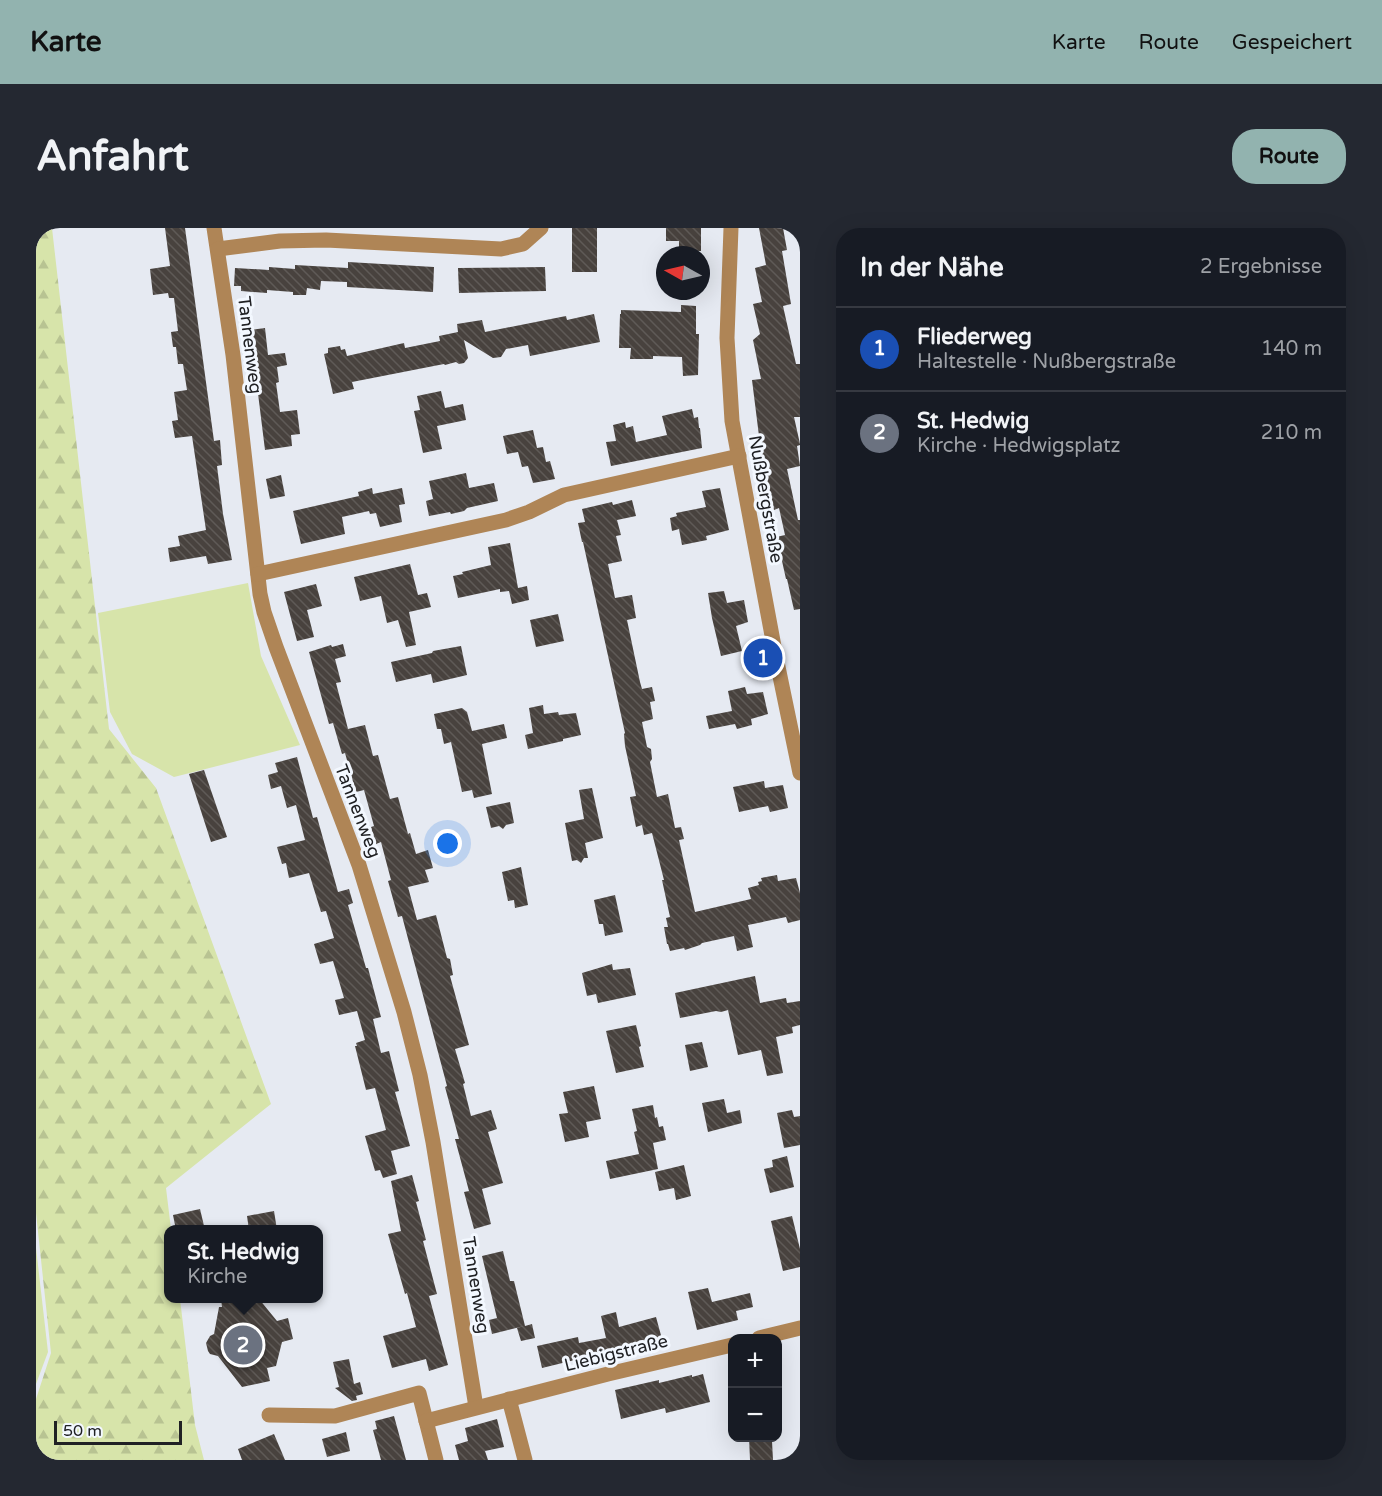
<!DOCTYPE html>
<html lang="de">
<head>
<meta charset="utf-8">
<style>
  :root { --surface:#171b24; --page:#242831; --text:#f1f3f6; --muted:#9ea1a6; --line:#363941; --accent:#92b3af }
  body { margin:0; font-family:"Varela Round",sans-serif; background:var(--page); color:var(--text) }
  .controls { position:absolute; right:18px; bottom:18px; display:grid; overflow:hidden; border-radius:12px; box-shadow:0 6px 24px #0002 }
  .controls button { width:54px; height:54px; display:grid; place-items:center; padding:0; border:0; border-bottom:2px solid var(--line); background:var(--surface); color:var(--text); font:30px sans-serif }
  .compass { position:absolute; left:620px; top:18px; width:54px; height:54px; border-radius:50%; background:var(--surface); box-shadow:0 6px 24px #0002; rotate:278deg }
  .scale { position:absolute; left:18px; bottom:15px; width:128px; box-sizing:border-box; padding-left:6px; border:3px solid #202124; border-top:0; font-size:16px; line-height:21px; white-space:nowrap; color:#202124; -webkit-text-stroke:4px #f3f8ff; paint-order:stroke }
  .you { position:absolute; left:412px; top:616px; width:21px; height:21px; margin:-15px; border:4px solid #fff; border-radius:50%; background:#1a73e8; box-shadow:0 0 0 9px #1a73e833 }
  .badge { display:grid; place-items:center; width:39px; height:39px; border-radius:50%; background:var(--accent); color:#fff; font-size:20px; font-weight:700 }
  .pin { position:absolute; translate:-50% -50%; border:3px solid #fff; box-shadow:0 2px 6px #0006 }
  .popup { position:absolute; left:128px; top:997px; width:159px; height:78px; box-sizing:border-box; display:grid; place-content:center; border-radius:12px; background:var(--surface); filter:drop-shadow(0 2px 4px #0005); font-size:20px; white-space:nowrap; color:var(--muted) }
  .popup b { font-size:22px; color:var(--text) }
  .popup::after { content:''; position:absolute; left:50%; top:100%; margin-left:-12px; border:12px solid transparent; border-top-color:var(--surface) }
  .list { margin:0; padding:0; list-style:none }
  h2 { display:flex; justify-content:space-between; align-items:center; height:78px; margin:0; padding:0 24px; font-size:26px }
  h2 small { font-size:20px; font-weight:400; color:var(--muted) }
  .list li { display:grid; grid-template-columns:39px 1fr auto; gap:18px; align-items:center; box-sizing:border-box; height:84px; padding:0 24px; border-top:2px solid var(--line) }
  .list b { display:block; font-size:22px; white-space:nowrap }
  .list p { margin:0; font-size:20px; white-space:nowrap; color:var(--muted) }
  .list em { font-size:20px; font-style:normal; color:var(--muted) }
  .map { position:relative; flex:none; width:764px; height:1232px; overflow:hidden; border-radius:24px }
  header { display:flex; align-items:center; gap:36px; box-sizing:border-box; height:84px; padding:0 30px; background:var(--accent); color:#111 }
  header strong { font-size:28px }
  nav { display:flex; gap:33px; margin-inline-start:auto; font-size:21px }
  .intro { display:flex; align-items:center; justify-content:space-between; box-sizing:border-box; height:144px; padding:0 36px }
  h1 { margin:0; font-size:42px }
  .button { padding:15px 27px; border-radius:24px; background:var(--accent); color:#111; font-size:21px; font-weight:700 }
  main { display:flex; gap:36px; padding:0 36px }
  aside { flex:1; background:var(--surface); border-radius:24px; box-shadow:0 6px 24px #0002 }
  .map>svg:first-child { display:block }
  .forest { fill:url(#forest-firs) }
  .park { fill:#d7e4aa }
  .building { fill:url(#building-back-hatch) }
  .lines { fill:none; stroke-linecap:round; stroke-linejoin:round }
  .street { stroke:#af8556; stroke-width:15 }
  .labels { text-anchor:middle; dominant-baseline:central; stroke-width:6; stroke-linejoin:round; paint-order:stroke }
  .street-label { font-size:18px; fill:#202124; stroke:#f3f8ff }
</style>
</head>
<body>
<header>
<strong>Karte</strong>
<nav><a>Karte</a><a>Route</a><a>Gespeichert</a></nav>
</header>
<div class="intro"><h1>Anfahrt</h1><a class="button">Route</a></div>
<main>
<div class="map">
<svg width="764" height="1232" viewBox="0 0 764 1232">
  <defs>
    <pattern id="forest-firs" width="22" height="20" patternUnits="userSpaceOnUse" patternTransform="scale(1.5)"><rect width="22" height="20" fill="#d7e4aa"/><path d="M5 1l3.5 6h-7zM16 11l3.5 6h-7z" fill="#b8c392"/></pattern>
    <pattern id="building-back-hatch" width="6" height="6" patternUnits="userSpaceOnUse" patternTransform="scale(1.5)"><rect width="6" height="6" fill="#48423e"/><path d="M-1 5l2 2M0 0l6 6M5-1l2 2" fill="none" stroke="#5f5a57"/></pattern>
  </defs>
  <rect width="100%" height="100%" fill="#e6eaf2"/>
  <!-- forest -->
  <polygon class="forest" points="0,0 16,0 73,501 120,560 235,876 130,960 135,1001 132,1002 132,1070 144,1071 159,1197 168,1232 0,1232 0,1171 15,1125 0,985"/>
  <!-- park -->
  <g class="park">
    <polygon points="212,355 225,428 264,517 138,549 96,526 74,484 62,385"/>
    <polygon points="0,1020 12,1124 0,1156"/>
  </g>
  <!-- building -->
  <g class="building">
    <polygon points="129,0 149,0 178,213 184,212 186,237 181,238 187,286 196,332 172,336 170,328 134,334 132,320 144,318 142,308 170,302 156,208 139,210 136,193 142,192 138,164 151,162 147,136 142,136 140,119 137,119 135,104 142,103 138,70 133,70 132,65 117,67 114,41 134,38"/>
    <rect x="536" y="0" width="25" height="44"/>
    <polygon points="630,0 665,0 665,23 643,23 643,13 630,13"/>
    <polygon points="723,0 747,0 751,22 746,23 755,76 747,78 760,136 764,136 764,189 758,189 764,216 764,217 761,218 764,238 751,241 762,292 764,292 764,381 758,382 751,351 750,351 744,324 738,325 736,310 749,307 743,280 738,282 733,261 724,216 716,152 725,151 717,112 724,106 717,76 726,74 719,40 730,37"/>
    <polygon points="312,34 398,39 397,64 311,59 311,54 285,53 284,62 271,60 270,67 257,67 257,64 231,62 231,65 205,63 205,58 198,58 199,40 233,42 233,39 259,41 259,37 312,40"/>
    <polygon points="509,39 510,63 423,65 422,40"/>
    <polygon points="645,77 660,78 660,106 663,106 662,147 647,148 646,129 617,128 617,131 594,131 595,120 583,120 584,86 585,86 585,82 645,84"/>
    <polygon points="558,86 564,114 494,128 492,117 470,121 465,129 457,130 428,112 432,130 428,135 423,136 420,134 409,137 408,136 316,154 318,161 297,166 288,126 292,125 292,120 304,118 305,122 309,121 311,128 368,115 369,120 404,113 403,108 422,104 421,96 446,92 449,104 530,88 531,92"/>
    <polygon points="229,100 232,127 249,125 251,137 241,139 243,154 240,155 244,184 261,182 264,206 255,207 256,218 229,222 216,117 215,117 213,102"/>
    <polygon points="405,163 409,180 427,176 430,192 401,198 406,221 387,225 378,183 384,182 381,168"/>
    <polygon points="656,181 658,190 662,189 663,200 664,200 666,220 575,238 570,214 580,213 577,197 589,194 590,200 597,198 600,214 631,207 626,188"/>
    <polygon points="497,202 501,220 507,219 510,234 514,233 519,251 497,255 492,238 486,239 482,224 471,226 467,208"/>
    <polygon points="430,245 433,260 458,255 462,273 431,280 428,283 415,286 414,284 393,288 390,273 397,271 393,253"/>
    <polygon points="245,247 249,268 234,271 230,251"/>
    <polygon points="336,260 337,266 366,260 369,276 363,277 366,294 344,299 340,285 334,286 333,283 306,289 309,306 265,316 257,283 323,268 322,264"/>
    <polygon points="684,260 693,302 670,308 671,312 646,317 643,301 636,303 634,290 641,288 640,285 670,279 666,263"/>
    <polygon points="596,272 600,288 581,292 585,307 580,308 586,333 572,336 579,370 596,367 600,390 591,392 604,454 606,461 616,459 619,473 614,474 617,491 606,494 611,519 615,521 616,531 614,534 621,569 632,566 639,600 645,599 648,611 643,612 659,684 715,671 712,660 723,657 722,654 726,653 725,650 741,647 742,653 760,650 764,665 764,692 752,695 750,689 712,697 717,719 701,723 698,708 666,715 664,717 649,722 648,720 634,723 632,716 631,716 628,699 632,699 630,690 634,689 626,652 628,652 616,605 608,607 606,597 600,599 594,569 600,568 589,518 588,506 589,505 547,314 546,314 542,295 549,294 546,281 576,274 577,277"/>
    <polygon points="474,315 482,360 491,358 493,372 476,376 473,363 464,364 464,361 422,370 417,348 427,346 426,344 455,337 452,319"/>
    <polygon points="374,336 382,367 391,365 395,379 373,384 380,417 370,419 362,392 351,395 345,368 324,373 318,349"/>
    <polygon points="280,356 286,378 271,382 278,409 261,413 248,364"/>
    <polygon points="688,363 691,375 708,372 712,394 700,398 706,423 685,428 676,390 672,365"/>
    <polygon points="522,386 528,413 500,419 494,392"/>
    <polygon points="307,416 310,428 299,431 305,454 300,455 312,501 329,497 337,528 342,527 354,571 362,569 372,606 374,605 380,626 392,622 395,633 397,640 389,642 393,654 372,659 381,692 400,687 411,730 414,731 417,747 414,748 433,817 419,821 429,855 427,856 435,888 455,882 461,901 452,904 467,955 446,961 455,996 438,1001 428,964 433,963 419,911 423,911 409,859 411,858 366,688 362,689 352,653 355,652 345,614 340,616 335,599 338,598 328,562 320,564 309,525 306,526 297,495 293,496 273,424 295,417 296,419"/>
    <polygon points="425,418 431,447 397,455 395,446 360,454 355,434 396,425 397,423"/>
    <polygon points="709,459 711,466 727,464 732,486 715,491 716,497 701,501 699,496 673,501 670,488 696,483 692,463"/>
    <polygon points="507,477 508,486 522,484 523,487 540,485 545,507 527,511 527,513 492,521 489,507 497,505 493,480"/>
    <polygon points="426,480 431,484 436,503 468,496 471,510 446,516 456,566 438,570 436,562 426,564 415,514 408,516 405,501 401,501 398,486"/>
    <polygon points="261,529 277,590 281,589 302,664 313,661 317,675 312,677 330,740 332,740 345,789 337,791 345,825 353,823 363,863 359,864 374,918 355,923 361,946 347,950 344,942 339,943 329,908 350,902 339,860 330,862 319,818 321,818 320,815 329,812 321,783 303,787 299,772 308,770 297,733 284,736 278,716 298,710 290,683 285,684 273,645 253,650 250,635 246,636 241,619 269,612 260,577 251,580 245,558 235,561 232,547 242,544 239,535"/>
    <polygon points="168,542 191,609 175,614 153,546"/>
    <polygon points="728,553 729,560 747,557 752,580 734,584 732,578 703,584 697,559"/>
    <polygon points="556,560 567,610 549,615 552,630 548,630 545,635 541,632 536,633 529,595 548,591 543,562"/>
    <polygon points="474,574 478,595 470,597 467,601 463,598 455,600 450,579"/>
    <polygon points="485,639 492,677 479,680 478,672 472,673 466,644"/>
    <polygon points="579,667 587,704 569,708 567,696 563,696 558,672"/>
    <polygon points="576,736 577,742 594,740 600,767 562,775 560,766 551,768 546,745"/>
    <polygon points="719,748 724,775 750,770 751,775 764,773 764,797 756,799 757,805 740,809 747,845 731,848 725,822 702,827 692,782 685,784 680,783 644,790 639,765"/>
    <polygon points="600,797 605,818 603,819 608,839 580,845 570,803"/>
    <polygon points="666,814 672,839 654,843 649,817"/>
    <polygon points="558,858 565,891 550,894 553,909 529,914 523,886 532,885 527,864"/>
    <polygon points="688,871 691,885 704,882 706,895 672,904 666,875"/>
    <polygon points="617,877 619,890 621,889 623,899 627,898 630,912 617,915 622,941 574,951 570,933 603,926 598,904 601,903 596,881"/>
    <polygon points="756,882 758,889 764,888 764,917 748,920 741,885"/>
    <polygon points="751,928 758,959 734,965 728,941 737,939 736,932"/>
    <polygon points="648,937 655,968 640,972 638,960 623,963 619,944"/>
    <polygon points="376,947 383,973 380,974 390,1012 387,1013 401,1066 393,1068 412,1137 393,1143 390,1131 356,1140 347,1108 380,1099 371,1065 369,1066 352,1006 365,1003 355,953"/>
    <polygon points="164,981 169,1002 140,1002 137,987"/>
    <polygon points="238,983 241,1002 213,1002 211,988"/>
    <polygon points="756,988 764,1021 764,1039 747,1043 735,993"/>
    <polygon points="467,1023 474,1053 478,1053 489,1098 496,1096 499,1110 485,1113 481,1100 488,1098 456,1106 453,1092 461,1090 446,1028"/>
    <polygon points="672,1060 676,1074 714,1065 717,1079 700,1083 702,1092 661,1102 652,1064"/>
    <polygon points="185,1071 223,1071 241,1093 252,1090 257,1111 246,1114 240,1138 231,1140 234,1153 206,1159 182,1128 174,1126 172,1123 170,1115 174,1108 178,1106 183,1079 186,1079"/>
    <polygon points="580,1084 583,1099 620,1089 626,1111 546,1129 547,1130 506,1140 501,1118 542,1109 543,1115 570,1110 565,1088"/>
    <polygon points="313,1131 318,1156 324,1154 327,1166 320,1168 321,1172 316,1173 299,1160 303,1159 297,1134"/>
    <polygon points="667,1146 674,1174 630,1185 629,1180 585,1191 579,1162 623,1152 623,1155 656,1147 656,1149"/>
    <polygon points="358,1188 370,1232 345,1232 337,1202 341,1201 339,1193"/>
    <polygon points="461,1191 468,1219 449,1223 452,1232 423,1232 419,1217 432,1213 429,1200"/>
    <polygon points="310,1204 314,1223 291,1229 286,1211"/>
    <polygon points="238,1206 249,1232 206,1232 202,1221"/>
    <polygon points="713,1209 732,1209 733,1213 736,1213 737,1232 714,1232"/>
  </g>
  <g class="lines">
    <!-- street -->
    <g class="street">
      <polyline points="178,0 197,127 224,366 228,384 240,419 323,637 368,784 384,847 397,914 440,1179"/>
      <polyline points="695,0 691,110 696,193 740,429 764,545"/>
      <polyline points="182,21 244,13 290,12 465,21 487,16 505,0"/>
      <polyline points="222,346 470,292 493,284 528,267 703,228"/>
      <polyline points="723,1110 764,1100"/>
      <polyline points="473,1171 489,1232"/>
      <polyline points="233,1187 299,1188 383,1165 400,1232"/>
      <polyline points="390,1193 572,1146 696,1117"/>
    </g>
  </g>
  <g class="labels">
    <!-- street labels -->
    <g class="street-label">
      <text transform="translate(214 117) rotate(83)">Tannenweg</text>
      <text transform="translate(730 271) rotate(80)">Nußbergstraße</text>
      <text transform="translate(322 583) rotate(69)">Tannenweg</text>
      <text transform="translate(440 1057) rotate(81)">Tannenweg</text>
      <text transform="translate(580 1125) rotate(-14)">Liebigstraße</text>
    </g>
  </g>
</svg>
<div class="controls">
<button>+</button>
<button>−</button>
</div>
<svg class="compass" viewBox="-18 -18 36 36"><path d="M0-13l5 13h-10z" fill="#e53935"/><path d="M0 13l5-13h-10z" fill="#9ea1a6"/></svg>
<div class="scale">50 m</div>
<div class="you"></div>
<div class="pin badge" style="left:727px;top:430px;background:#1a4fb4">1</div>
<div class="pin badge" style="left:207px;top:1117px;background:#6b7280">2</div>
<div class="popup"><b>St. Hedwig</b>Kirche</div>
</div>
<aside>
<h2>In der Nähe<small>2 Ergebnisse</small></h2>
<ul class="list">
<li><span class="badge" style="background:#1a4fb4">1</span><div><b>Fliederweg</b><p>Haltestelle · Nußbergstraße</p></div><em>140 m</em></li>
<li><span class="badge" style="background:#6b7280">2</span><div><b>St. Hedwig</b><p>Kirche · Hedwigsplatz</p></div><em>210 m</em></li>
</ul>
</aside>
</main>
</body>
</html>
